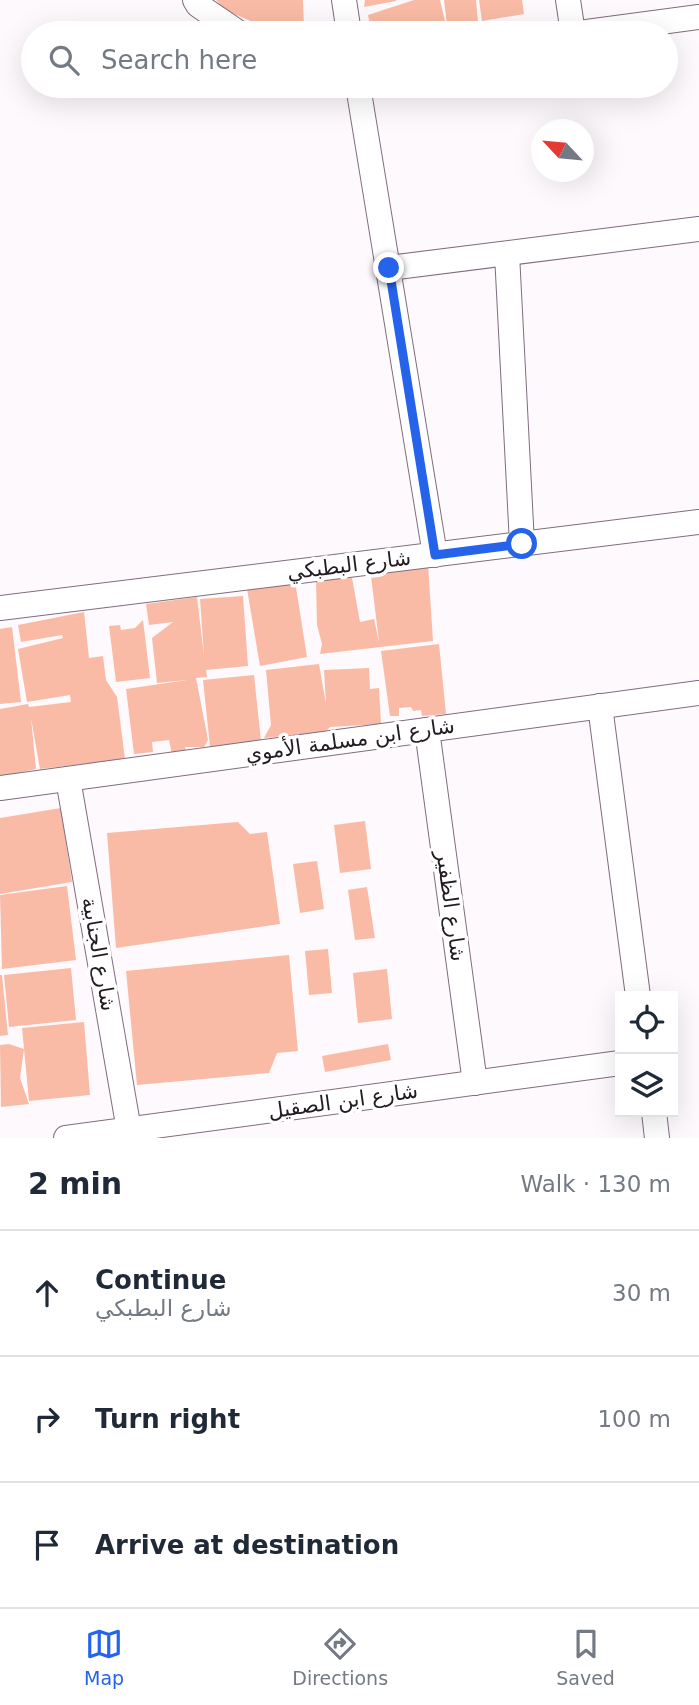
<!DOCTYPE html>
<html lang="en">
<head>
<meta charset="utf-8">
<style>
  :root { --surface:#fff; --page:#f2f2f3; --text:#1f2937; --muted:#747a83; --line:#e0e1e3; --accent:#2563eb }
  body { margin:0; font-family:"DejaVu Sans","Noto Naskh Arabic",sans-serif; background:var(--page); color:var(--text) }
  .controls { position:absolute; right:21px; bottom:21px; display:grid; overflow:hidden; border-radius:0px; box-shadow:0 7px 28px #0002 }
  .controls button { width:63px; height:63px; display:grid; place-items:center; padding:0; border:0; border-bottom:2px solid var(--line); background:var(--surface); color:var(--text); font:35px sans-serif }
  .compass { position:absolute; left:531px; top:119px; width:63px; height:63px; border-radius:50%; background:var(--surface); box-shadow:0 7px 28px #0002; rotate:296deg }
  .stop { position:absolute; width:21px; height:21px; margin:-16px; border:5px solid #2563eb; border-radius:50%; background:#fff }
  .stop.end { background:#2563eb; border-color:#fff; box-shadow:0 2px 7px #0008 }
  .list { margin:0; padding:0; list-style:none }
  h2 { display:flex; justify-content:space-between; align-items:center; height:91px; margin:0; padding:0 28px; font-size:30px }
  h2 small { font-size:23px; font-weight:400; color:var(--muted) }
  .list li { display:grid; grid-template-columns:46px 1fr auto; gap:21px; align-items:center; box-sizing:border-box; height:126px; padding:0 28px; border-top:2px solid var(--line) }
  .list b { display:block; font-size:26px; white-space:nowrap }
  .list p { margin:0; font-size:23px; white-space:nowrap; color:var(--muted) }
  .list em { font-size:23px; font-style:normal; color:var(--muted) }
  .icon { flex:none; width:38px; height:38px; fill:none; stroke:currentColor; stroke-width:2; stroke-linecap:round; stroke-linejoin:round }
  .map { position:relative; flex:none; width:699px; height:1138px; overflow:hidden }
  .search { position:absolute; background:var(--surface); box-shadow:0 7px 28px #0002; left:21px; right:21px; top:21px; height:77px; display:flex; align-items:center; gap:18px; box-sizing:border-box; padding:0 24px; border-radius:38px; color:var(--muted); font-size:26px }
  .sheet { height:469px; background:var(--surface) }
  nav { display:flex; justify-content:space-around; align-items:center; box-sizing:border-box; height:98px; border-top:2px solid var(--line); background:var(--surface); font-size:19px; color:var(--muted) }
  nav a { display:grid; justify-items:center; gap:4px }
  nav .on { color:var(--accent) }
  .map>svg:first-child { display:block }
  .building { fill:#f9bba5 }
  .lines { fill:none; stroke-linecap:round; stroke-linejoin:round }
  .minor-casing { stroke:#806c7e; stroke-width:26 }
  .minor { stroke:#fff; stroke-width:24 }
  .route { stroke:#2563eb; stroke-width:9 }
  .labels { text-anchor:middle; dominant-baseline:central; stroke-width:7; stroke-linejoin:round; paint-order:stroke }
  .street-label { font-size:21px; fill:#231b22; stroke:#fff }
</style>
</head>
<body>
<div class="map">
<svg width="699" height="1138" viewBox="0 0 699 1138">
  <rect width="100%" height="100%" fill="#fef9fd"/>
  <!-- building -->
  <g class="building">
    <polygon points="216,0 303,0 304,27 296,33 279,33 225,10"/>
    <polygon points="365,0 396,0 396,1 364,7"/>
    <polygon points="414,0 440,0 447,30 433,33 372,33 368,15"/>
    <polygon points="444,0 476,0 478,22 447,25"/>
    <polygon points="479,0 522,0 524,14 482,21"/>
    <polygon points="428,564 433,641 320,654 322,644 317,625 316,579 352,578 360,622 374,619 379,642 371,576"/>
    <polygon points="295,581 307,657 260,666 247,589"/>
    <polygon points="243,596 248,666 206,670 207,677 196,678 208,740 204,747 185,747 186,751 172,754 169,740 152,742 153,752 134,754 126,689 187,680 157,683 152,638 173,622 149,625 146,604 197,597 204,656 200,599"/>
    <polygon points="84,612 89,658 103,656 106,680 117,697 125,759 40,769 31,718 36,769 0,777 0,709 28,704 29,707 71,702 70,695 27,702 18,649 63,638 62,635 21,642 18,625"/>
    <polygon points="143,620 150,678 116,682 109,626 120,625 121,630 135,628"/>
    <polygon points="12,627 21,702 0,704 0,629"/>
    <polygon points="439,644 446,714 422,716 421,710 413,711 411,707 399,708 399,716 390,716 381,651"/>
    <polygon points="319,664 326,704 324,670 369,668 370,689 379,688 381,724 330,727 325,732 264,738 271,725 266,670"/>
    <polygon points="254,675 261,741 210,747 203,680"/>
    <polygon points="61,808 72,882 0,894 0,818"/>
    <polygon points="365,821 371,869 340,873 334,825"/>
    <polygon points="238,822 250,834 267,832 280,924 116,948 107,833"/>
    <polygon points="317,861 324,909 300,913 293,864"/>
    <polygon points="67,886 76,960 2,969 0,895"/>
    <polygon points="367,887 375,938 355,940 348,890"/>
    <polygon points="328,949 332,993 309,995 305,951"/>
    <polygon points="289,955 298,1051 277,1053 269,1073 137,1085 126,971"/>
    <polygon points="71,968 76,1020 9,1027 4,975"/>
    <polygon points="387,969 392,1019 358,1023 353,973"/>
    <polygon points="0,975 2,975 8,1035 0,1036"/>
    <polygon points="84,1022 90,1095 29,1101 22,1028"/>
    <polygon points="9,1044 24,1049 20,1078 29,1104 1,1107 0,1045"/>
    <polygon points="388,1044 391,1060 325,1072 322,1056"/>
  </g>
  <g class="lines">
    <!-- minor casing -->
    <g class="minor-casing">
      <g id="minor">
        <polyline points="195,0 198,5 239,33"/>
        <polyline points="344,0 349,33"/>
        <polyline points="568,0 573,33"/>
        <polyline points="579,33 699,17"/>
        <polyline points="358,86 435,555"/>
        <polyline points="507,254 522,544"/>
        <polyline points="389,268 699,229"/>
        <polyline points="0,608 699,522"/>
        <polyline points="600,706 638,996"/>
        <polyline points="427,730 475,1083"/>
        <polyline points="68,779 129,1130"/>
        <polyline points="0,788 699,693"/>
        <polyline points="654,1112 657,1138"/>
        <polyline points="66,1138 620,1063"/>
      </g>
    </g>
    <!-- minor -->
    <use href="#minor" class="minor"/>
  </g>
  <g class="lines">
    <!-- route -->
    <polyline class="route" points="389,268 435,555 522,544"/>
  </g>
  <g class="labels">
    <!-- street labels -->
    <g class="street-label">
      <text transform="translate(349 565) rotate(-7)">شارع البطبكي</text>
      <text transform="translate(350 740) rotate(-8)">شارع ابن مسلمة الأموي</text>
      <text transform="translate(451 906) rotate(82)">شارع الظفير</text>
      <text transform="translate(99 954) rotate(80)">شارع الجنابية</text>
      <text transform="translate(343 1101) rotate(-8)">شارع ابن الصقيل</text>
    </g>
  </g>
</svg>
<div class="controls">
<button><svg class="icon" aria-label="locate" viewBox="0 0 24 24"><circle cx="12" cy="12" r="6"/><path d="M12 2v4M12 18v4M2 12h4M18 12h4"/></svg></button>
<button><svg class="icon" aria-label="layers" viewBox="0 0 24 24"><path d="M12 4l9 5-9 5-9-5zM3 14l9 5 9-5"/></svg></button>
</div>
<svg class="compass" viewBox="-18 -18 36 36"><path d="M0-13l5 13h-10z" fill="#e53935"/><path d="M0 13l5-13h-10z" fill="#747a83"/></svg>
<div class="stop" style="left:522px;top:544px"></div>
<div class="stop end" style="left:389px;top:268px"></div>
<div class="search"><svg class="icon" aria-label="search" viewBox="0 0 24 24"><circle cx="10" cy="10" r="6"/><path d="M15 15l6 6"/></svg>Search here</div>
</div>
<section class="sheet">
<h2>2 min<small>Walk · 130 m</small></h2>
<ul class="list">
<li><svg class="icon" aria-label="ahead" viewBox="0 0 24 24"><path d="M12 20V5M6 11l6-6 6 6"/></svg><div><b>Continue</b><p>شارع البطبكي</p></div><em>30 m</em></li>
<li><svg class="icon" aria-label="right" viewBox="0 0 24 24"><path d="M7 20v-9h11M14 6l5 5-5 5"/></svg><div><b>Turn right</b></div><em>100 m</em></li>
<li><svg class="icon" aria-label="arrive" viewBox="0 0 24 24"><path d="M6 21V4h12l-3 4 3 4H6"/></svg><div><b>Arrive at destination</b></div></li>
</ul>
</section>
<nav>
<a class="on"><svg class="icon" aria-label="map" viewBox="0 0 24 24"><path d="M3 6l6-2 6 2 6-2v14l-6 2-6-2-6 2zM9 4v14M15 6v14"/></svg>Map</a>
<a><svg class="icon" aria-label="directions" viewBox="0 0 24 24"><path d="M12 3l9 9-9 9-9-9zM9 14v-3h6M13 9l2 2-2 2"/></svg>Directions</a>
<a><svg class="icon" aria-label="saved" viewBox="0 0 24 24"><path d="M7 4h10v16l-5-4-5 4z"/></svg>Saved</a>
</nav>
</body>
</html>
